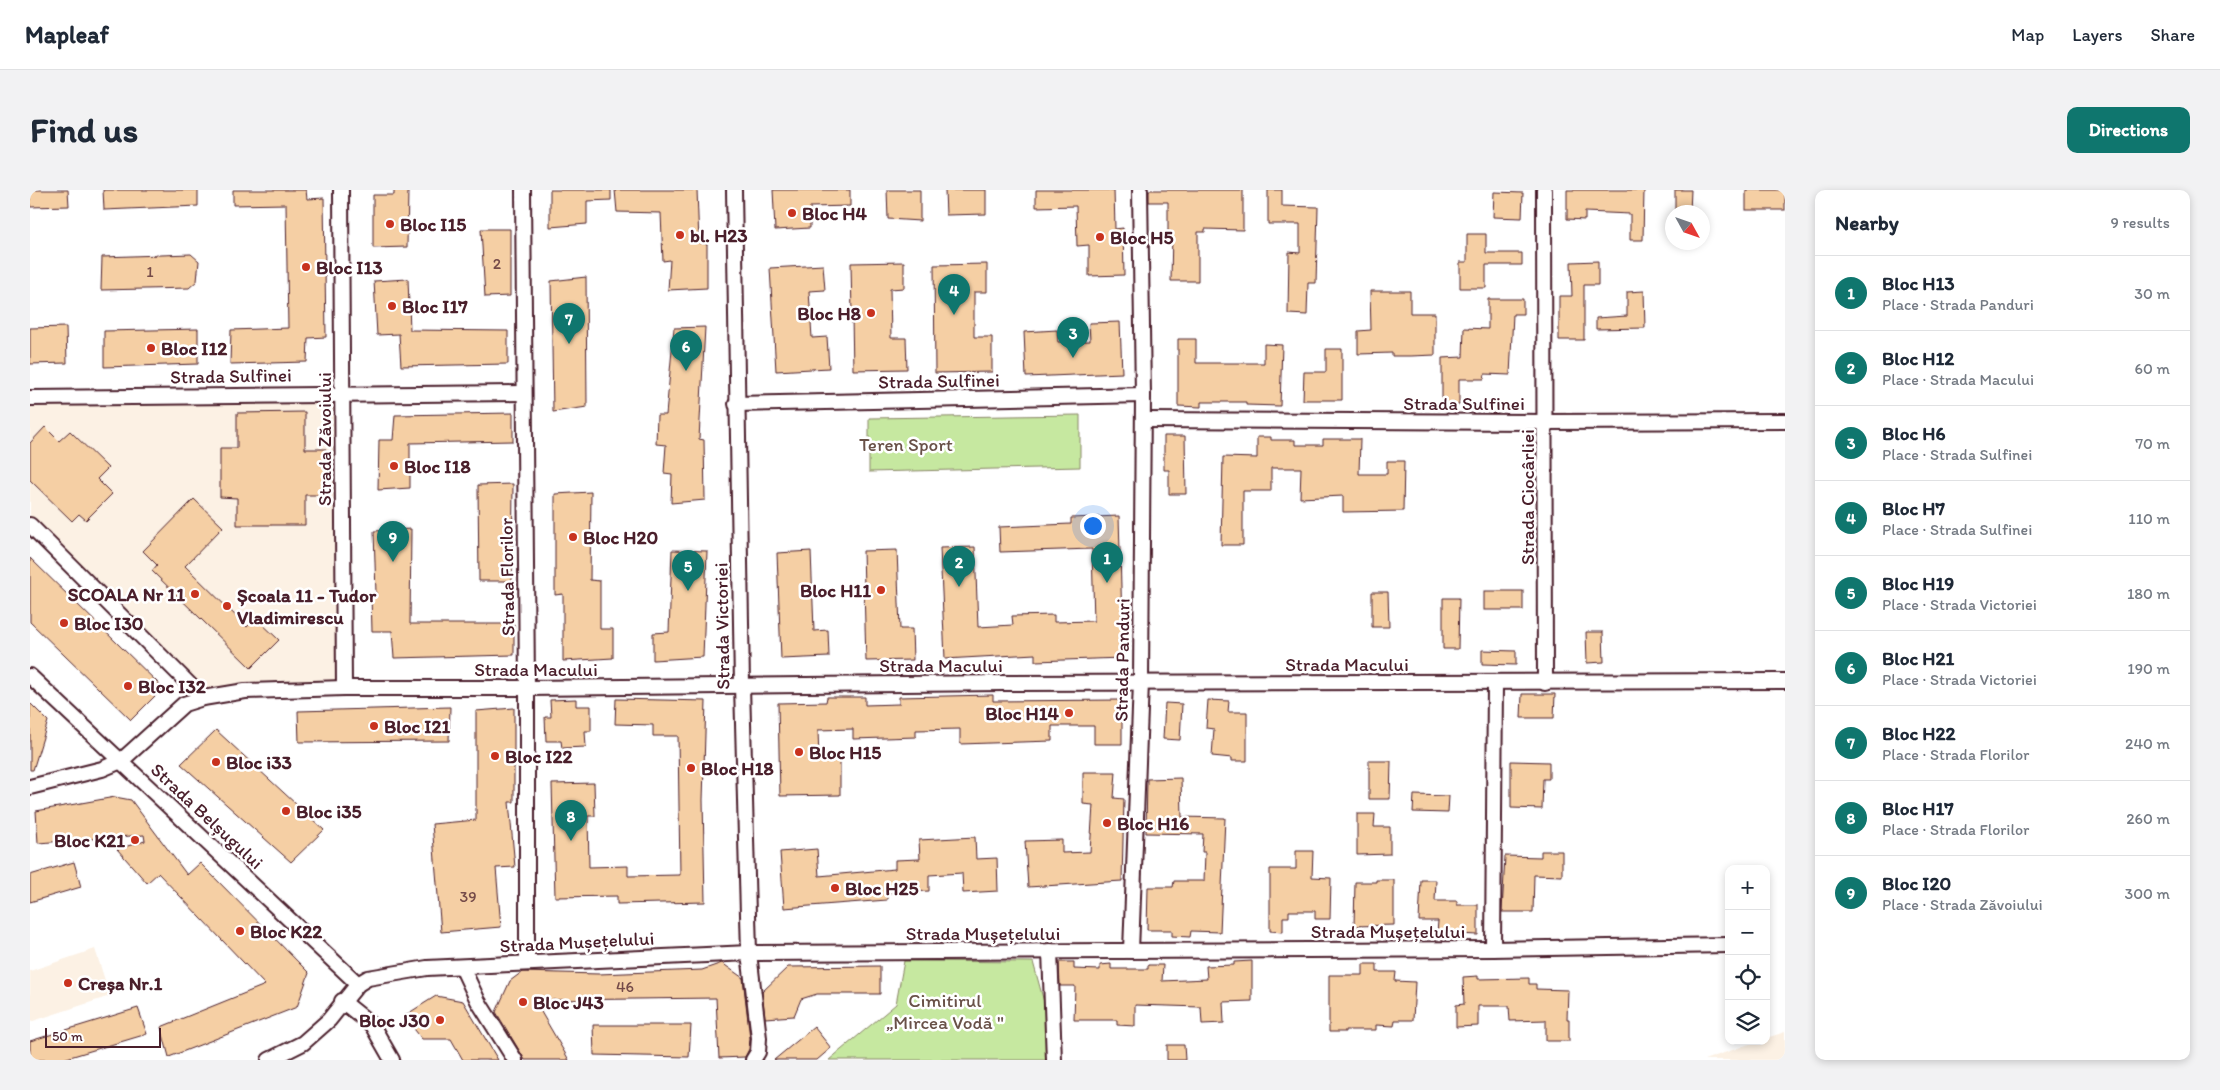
<!DOCTYPE html>
<html lang="en">
<head>
<meta charset="utf-8">
<style>
  :root { --surface:#fff; --page:#f2f2f3; --text:#1f2937; --muted:#747a83; --line:#e0e1e3; --accent:#0f766e }
  body { margin:0; font-family:Itim,sans-serif; background:var(--page); color:var(--text) }
  .controls { position:absolute; right:15px; bottom:15px; display:grid; overflow:hidden; border-radius:10px; box-shadow:0 2px 8px #0003 }
  .controls button { width:45px; height:45px; display:grid; place-items:center; padding:0; border:0; border-bottom:1px solid var(--line); background:var(--surface); color:var(--text); font:25px sans-serif }
  .compass { position:absolute; left:1635px; top:15px; width:45px; height:45px; border-radius:50%; background:var(--surface); box-shadow:0 2px 8px #0003; rotate:130deg }
  .scale { position:absolute; left:15px; bottom:12px; width:116px; box-sizing:border-box; padding-left:5px; border:2px solid #4a1f2b; border-top:0; font-size:14px; line-height:18px; white-space:nowrap; color:#4a1f2b; -webkit-text-stroke:4px #fff; paint-order:stroke }
  .you { position:absolute; left:1062px; top:335px; width:18px; height:18px; margin:-12px; border:4px solid #fff; border-radius:50%; background:#1a73e8; box-shadow:0 0 0 8px #1a73e833 }
  .badge { display:grid; place-items:center; width:32px; height:32px; border-radius:50%; background:var(--accent); color:#fff; font-size:16px; font-weight:700 }
  .pin { position:absolute; translate:-50% -41px; filter:drop-shadow(0 1px 2px #0008) }
  .pin::after { content:''; position:absolute; top:26px; width:18px; height:15px; background:inherit; clip-path:polygon(0 0,100% 0,50% 100%) }
  .list { margin:0; padding:0; list-style:none }
  h2 { display:flex; justify-content:space-between; align-items:center; height:65px; margin:0; padding:0 20px; font-size:21px }
  h2 small { font-size:16px; font-weight:400; color:var(--muted) }
  .list li { display:grid; grid-template-columns:32px 1fr auto; gap:15px; align-items:center; box-sizing:border-box; height:75px; padding:0 20px; border-top:1px solid var(--line) }
  .list b { display:block; font-size:19px; white-space:nowrap }
  .list p { margin:0; font-size:16px; white-space:nowrap; color:var(--muted) }
  .list em { font-size:16px; font-style:normal; color:var(--muted) }
  .icon { flex:none; width:28px; height:28px; fill:none; stroke:currentColor; stroke-width:2; stroke-linecap:round; stroke-linejoin:round }
  .map { position:relative; flex:none; width:1755px; height:870px; overflow:hidden; border-radius:10px }
  header { display:flex; align-items:center; gap:30px; box-sizing:border-box; height:70px; padding:0 25px; background:var(--surface); border-bottom:1px solid var(--line) }
  header strong { font-size:24px }
  nav { display:flex; gap:28px; margin-inline-start:auto; font-size:18px }
  .intro { display:flex; align-items:center; justify-content:space-between; box-sizing:border-box; height:120px; padding:0 30px }
  h1 { margin:0; font-size:35px }
  .button { padding:12px 22px; border-radius:10px; background:var(--accent); color:#fff; font-size:18px; font-weight:700 }
  main { display:flex; gap:30px; padding:0 30px }
  aside { flex:1; background:var(--surface); border-radius:10px; box-shadow:0 2px 8px #0003 }
  .map>svg:first-child { display:block }
  .built { fill:#fcf1e4 }
  .green { fill:#c6e8a0; stroke:#888466 }
  .building { fill:#f5cfa4; stroke:#4a1f2b }
  .lines { fill:none; stroke-linecap:round; stroke-linejoin:round }
  .minor-casing { stroke:#4a1f2b; stroke-width:18 }
  .minor { stroke:#fff; stroke-width:14 }
  .poi-dot { fill:#c8321e; stroke:#fff; stroke-width:2 }
  .labels { text-anchor:middle; dominant-baseline:central; stroke-width:5; stroke-linejoin:round; paint-order:stroke }
  .number-label { font-size:16px; fill:#754b49 }
  .poi-label { font-size:19px; font-weight:bold; fill:#4a1f2b; stroke:#fff; text-anchor:start }
  .street-label { font-size:19px; fill:#4a1f2b; stroke:#fff }
  .park-label { font-size:19px; fill:#695148; stroke:#fff }
</style>
</head>
<body>
<header>
<strong>Mapleaf</strong>
<nav><a>Map</a><a>Layers</a><a>Share</a></nav>
</header>
<div class="intro"><h1>Find us</h1><a class="button">Directions</a></div>
<main>
<div class="map">
<svg width="1755" height="870" viewBox="0 0 1755 870">
  <rect width="100%" height="100%" fill="#fff"/>
  <filter id="ink" filterUnits="userSpaceOnUse"><feTurbulence type="fractalNoise" baseFrequency=".02" numOctaves="2"/><feDisplacementMap in="SourceGraphic" scale="10" xChannelSelector="R" yChannelSelector="G"/><feConvolveMatrix kernelMatrix="1 2 1 2 8 2 1 2 1" color-interpolation-filters="sRGB"/></filter>
  <g filter="url(#ink)">
    <!-- built -->
    <g class="built">
      <polygon points="312,204 314,498 173,508 0,335 0,208"/>
      <polygon points="65,759 80,806 0,832 0,781"/>
      <polygon points="1755,842 1755,870 1674,870 1728,851 1736,851 1736,848"/>
    </g>
    <!-- green -->
    <g class="green">
      <polygon points="1050,225 1050,277 839,282 839,228"/>
      <polygon points="874,771 1003,772 1030,870 799,870 866,814"/>
    </g>
    <!-- building -->
    <g class="building">
      <polygon points="0,0 38,0 39,16 0,17"/>
      <polygon points="73,0 168,0 168,16 74,20"/>
      <polygon points="203,0 276,0 277,9 294,8 296,147 278,148 277,172 200,174 201,140 258,138 256,14 203,15"/>
      <polygon points="364,0 378,0 377,57 343,58 343,5 364,5"/>
      <polygon points="520,0 581,0 581,10 557,11 557,34 520,37"/>
      <polygon points="585,0 667,0 669,53 677,54 677,98 638,100 640,70 633,71 631,23 587,22"/>
      <polygon points="743,0 820,0 820,16 780,17 780,38 745,40"/>
      <polygon points="857,0 890,0 890,31 858,29"/>
      <polygon points="915,0 956,0 956,24 916,25"/>
      <polygon points="1006,0 1084,0 1085,39 1093,38 1094,85 1059,86 1059,55 1047,56 1046,16 1006,17"/>
      <polygon points="1119,0 1213,0 1213,40 1175,39 1175,42 1168,42 1168,91 1141,91 1142,42 1138,42 1138,12 1119,12"/>
      <polygon points="1238,0 1252,0 1252,16 1288,17 1286,93 1278,93 1277,125 1258,124 1259,62 1270,63 1270,34 1238,34"/>
      <polygon points="1537,0 1614,0 1613,50 1600,50 1600,24 1555,22 1555,30 1537,29"/>
      <polygon points="1645,0 1661,0 1660,22 1645,22"/>
      <rect x="1716" y="0" width="39" height="20"/>
      <polygon points="1464,2 1493,3 1492,28 1463,27"/>
      <polygon points="451,39 480,39 480,106 455,107"/>
      <polygon points="1437,44 1456,44 1456,63 1492,63 1492,75 1456,75 1456,98 1430,98 1430,72 1437,72"/>
      <polygon points="161,64 169,71 167,91 159,98 71,100 72,67"/>
      <polygon points="1568,71 1568,95 1554,95 1554,150 1529,150 1529,106 1542,106 1541,72"/>
      <polygon points="874,72 874,98 860,99 861,148 876,148 877,179 823,180 821,73"/>
      <polygon points="957,74 957,102 944,102 944,147 962,147 962,182 905,183 904,75"/>
      <polygon points="793,75 795,100 779,101 782,148 797,147 799,178 746,181 740,78"/>
      <polygon points="556,87 557,217 523,222 521,91"/>
      <polygon points="378,89 380,140 478,141 478,174 371,176 369,144 347,145 344,91"/>
      <polygon points="1340,101 1380,101 1380,123 1405,123 1405,165 1381,166 1362,166 1362,163 1328,164 1328,141 1341,140"/>
      <polygon points="1614,101 1615,138 1566,139 1566,128 1597,126 1597,102"/>
      <polygon points="1458,109 1493,109 1493,124 1483,124 1480,185 1455,184 1454,189 1429,189 1429,215 1412,215 1412,168 1433,167 1434,138 1458,139"/>
      <polygon points="1090,132 1092,183 996,187 994,142 1027,140 1028,152 1060,151 1059,133"/>
      <polygon points="36,137 37,173 0,174 0,138"/>
      <polygon points="675,137 669,249 674,250 675,310 641,313 642,284 634,283 636,255 626,254 627,225 636,225 644,138"/>
      <polygon points="168,139 168,174 74,177 74,141"/>
      <polygon points="1148,149 1166,149 1166,173 1234,173 1234,154 1252,155 1250,216 1216,215 1216,212 1171,212 1171,217 1148,216"/>
      <polygon points="1296,159 1312,159 1312,210 1273,210 1274,182 1296,182"/>
      <polygon points="275,222 275,259 296,259 296,305 275,305 275,335 207,335 207,308 190,307 190,258 207,258 207,223"/>
      <polygon points="483,223 483,251 380,253 380,298 348,300 349,250 363,250 365,225"/>
      <polygon points="15,237 29,251 40,241 78,278 67,289 82,304 56,330 49,324 42,331 0,290 0,253"/>
      <polygon points="1134,246 1155,246 1156,304 1139,304 1139,280 1134,280"/>
      <polygon points="1227,247 1241,247 1241,250 1265,250 1265,255 1293,255 1293,249 1330,249 1329,284 1357,284 1357,271 1374,271 1373,321 1313,322 1313,306 1270,308 1271,278 1241,278 1241,301 1213,301 1213,355 1191,355 1193,267 1227,268"/>
      <polygon points="483,294 482,391 449,391 448,295"/>
      <polygon points="561,302 560,390 570,391 570,439 583,439 583,468 533,471 533,404 525,405 525,304"/>
      <polygon points="164,309 193,337 155,376 217,437 226,428 249,450 221,478 122,381 127,375 113,361"/>
      <polygon points="1089,326 1093,468 1005,471 1005,464 915,469 910,358 945,357 948,437 983,435 982,426 1024,425 1024,432 1064,431 1062,359 970,362 969,337 1041,334 1041,328"/>
      <polygon points="381,339 380,434 484,434 484,465 364,468 362,441 342,441 341,405 346,404 344,341"/>
      <polygon points="642,360 677,361 673,467 623,470 623,443 639,442"/>
      <polygon points="867,360 870,439 882,439 883,470 836,471 833,361"/>
      <polygon points="781,361 784,441 798,440 799,467 751,469 747,363"/>
      <polygon points="0,368 133,498 101,530 0,432"/>
      <rect x="1454" y="401" width="39" height="19"/>
      <polygon points="1342,402 1358,402 1359,437 1342,437"/>
      <polygon points="1413,408 1429,408 1428,459 1413,459"/>
      <polygon points="1556,442 1573,442 1574,472 1557,473"/>
      <polygon points="1452,460 1486,461 1486,475 1452,474"/>
      <polygon points="1492,504 1525,504 1524,528 1491,528"/>
      <polygon points="963,505 963,511 1092,510 1092,554 1064,554 1064,536 1022,536 1022,551 930,554 930,539 886,540 886,547 823,549 823,539 788,540 789,570 810,570 810,605 750,606 748,513 796,512 797,507 835,507 835,515 869,514 869,507"/>
      <polygon points="546,509 546,516 561,516 561,541 555,541 556,557 532,558 531,551 516,551 515,527 521,527 520,510"/>
      <polygon points="586,509 676,511 673,610 675,712 587,714 587,706 525,707 522,594 564,593 565,626 558,626 559,677 598,676 598,686 650,685 648,546 623,546 623,535 585,534"/>
      <polygon points="1178,510 1199,511 1198,522 1217,522 1217,571 1202,571 1202,568 1182,566 1184,539 1176,538"/>
      <polygon points="0,513 18,531 3,580 0,580"/>
      <polygon points="1135,513 1152,514 1150,550 1133,549"/>
      <polygon points="420,517 419,551 269,552 268,521"/>
      <polygon points="484,518 484,612 479,612 485,677 466,678 471,737 411,742 402,634 446,630 446,521"/>
      <polygon points="186,540 294,640 261,672 151,574"/>
      <polygon points="1339,571 1361,571 1360,609 1339,609"/>
      <polygon points="1481,571 1519,572 1519,589 1513,589 1512,619 1481,618"/>
      <polygon points="1053,582 1086,582 1084,608 1094,609 1092,691 998,697 995,651 1032,650 1032,663 1060,662 1063,615 1053,614"/>
      <polygon points="1151,588 1152,627 1195,628 1190,742 1161,741 1160,747 1142,746 1142,740 1117,740 1118,697 1143,697 1144,691 1174,691 1175,662 1172,662 1173,644 1116,643 1117,589"/>
      <polygon points="1384,605 1419,606 1418,623 1383,622"/>
      <polygon points="85,607 101,610 157,685 170,673 279,783 267,817 139,867 131,837 235,795 128,683 117,693 87,659 115,651 114,645 8,653 6,621"/>
      <polygon points="1327,624 1345,624 1344,637 1360,637 1360,664 1327,665"/>
      <polygon points="945,647 946,669 967,668 968,701 933,703 932,683 899,685 899,701 857,703 857,710 754,718 750,662 787,659 789,686 865,679 865,670 890,669 889,650"/>
      <polygon points="1266,661 1283,661 1282,687 1301,688 1300,729 1285,729 1285,721 1259,721 1259,727 1253,727 1253,742 1240,741 1240,679 1266,679"/>
      <polygon points="1511,661 1532,661 1532,686 1504,685 1503,722 1472,722 1475,666 1511,667"/>
      <polygon points="44,672 51,697 0,712 0,685"/>
      <polygon points="1346,690 1364,690 1364,735 1324,736 1325,692 1346,692"/>
      <polygon points="1391,690 1406,690 1405,711 1427,711 1427,715 1448,715 1448,745 1407,743 1408,731 1389,731"/>
      <polygon points="1222,771 1222,811 1193,812 1194,833 1172,834 1171,817 1105,815 1105,836 1087,835 1087,830 1044,830 1045,796 1030,796 1029,772 1044,772 1044,779 1070,780 1070,775 1081,774 1081,779 1118,779 1118,775 1133,775 1132,791 1177,789 1176,776 1204,775 1204,772"/>
      <polygon points="692,773 713,788 720,848 719,859 715,867 689,868 686,808 523,810 507,815 539,870 495,870 466,822 480,791 492,782 569,784 672,780"/>
      <polygon points="1333,774 1347,774 1347,782 1366,782 1365,791 1385,792 1383,830 1365,830 1364,836 1346,835 1346,840 1315,840 1315,842 1299,842 1299,785 1333,785"/>
      <polygon points="850,776 850,804 787,804 771,809 764,826 735,828 732,802 758,777"/>
      <polygon points="1448,786 1448,789 1499,788 1499,794 1506,794 1506,799 1538,800 1537,829 1539,829 1539,851 1516,851 1516,830 1480,831 1479,816 1448,816 1448,836 1426,837 1426,815 1434,814 1433,787"/>
      <polygon points="406,806 433,811 468,870 433,870 421,849 392,849 374,826"/>
      <polygon points="108,818 117,844 30,870 0,870 0,851"/>
      <polygon points="563,835 661,835 659,867 564,865"/>
      <polygon points="784,837 801,858 787,870 744,870"/>
      <polygon points="1137,855 1154,855 1155,870 1137,870"/>
    </g>
    <g class="lines">
      <!-- minor casing -->
      <g class="minor-casing">
        <g id="minor">
          <polyline points="311,0 314,498"/>
          <polyline points="493,0 497,498 497,773"/>
          <polyline points="704,0 712,495 719,763 729,848 728,862 723,870"/>
          <polyline points="1514,0 1515,493"/>
          <polyline points="0,208 493,203"/>
          <polyline points="706,214 1113,205"/>
          <polyline points="1113,230 1515,232 1755,231"/>
          <polyline points="0,335 173,508"/>
          <polyline points="0,486 328,794"/>
          <polyline points="0,597 72,579 91,571 154,514 173,508 215,501 314,498 497,498 972,493 1755,491"/>
          <polyline points="1463,759 1465,494"/>
          <polyline points="1020,761 1024,870"/>
          <polyline points="1101,761 1111,492 1113,205 1110,0"/>
          <polyline points="432,777 448,811 485,870"/>
          <polyline points="312,811 342,835 362,870"/>
          <polyline points="239,870 273,853 299,830 328,794 338,788 397,778 719,763 1463,759 1699,755"/>
        </g>
      </g>
      <!-- minor -->
      <use href="#minor" class="minor"/>
    </g>
  </g>
  <!-- markers -->
  <g class="poi-dot">
    <circle cx="762" cy="23" r="5"/>
    <circle cx="360" cy="34" r="5"/>
    <circle cx="650" cy="45" r="5"/>
    <circle cx="1070" cy="47" r="5"/>
    <circle cx="276" cy="77" r="5"/>
    <circle cx="362" cy="116" r="5"/>
    <circle cx="841" cy="123" r="5"/>
    <circle cx="121" cy="158" r="5"/>
    <circle cx="364" cy="276" r="5"/>
    <circle cx="543" cy="347" r="5"/>
    <circle cx="851" cy="400" r="5"/>
    <circle cx="165" cy="404" r="5"/>
    <circle cx="197" cy="416" r="5"/>
    <circle cx="34" cy="433" r="5"/>
    <circle cx="98" cy="496" r="5"/>
    <circle cx="1039" cy="523" r="5"/>
    <circle cx="344" cy="536" r="5"/>
    <circle cx="769" cy="562" r="5"/>
    <circle cx="465" cy="566" r="5"/>
    <circle cx="186" cy="572" r="5"/>
    <circle cx="661" cy="578" r="5"/>
    <circle cx="256" cy="621" r="5"/>
    <circle cx="1077" cy="633" r="5"/>
    <circle cx="105" cy="650" r="5"/>
    <circle cx="805" cy="698" r="5"/>
    <circle cx="210" cy="741" r="5"/>
    <circle cx="38" cy="793" r="5"/>
    <circle cx="493" cy="812" r="5"/>
    <circle cx="410" cy="830" r="5"/>
  </g>
  <g class="labels">
    <!-- number labels -->
    <g class="number-label">
      <text x="467" y="73">2</text>
      <text x="120" y="81">1</text>
      <text x="438" y="706">39</text>
      <text x="595" y="796">46</text>
    </g>
    <!-- poi labels -->
    <g class="poi-label">
      <text x="772" y="23">Bloc H4</text>
      <text x="370" y="34">Bloc I15</text>
      <text x="660" y="45">bl. H23</text>
      <text x="1080" y="47">Bloc H5</text>
      <text x="286" y="77">Bloc I13</text>
      <text x="372" y="116">Bloc I17</text>
      <text x="831" y="123" text-anchor="end">Bloc H8</text>
      <text x="131" y="158">Bloc I12</text>
      <text x="374" y="276">Bloc I18</text>
      <text x="553" y="347">Bloc H20</text>
      <text x="841" y="400" text-anchor="end">Bloc H11</text>
      <text x="155" y="404" text-anchor="end">SCOALA Nr 11</text>
      <text x="207" y="405">Școala 11 - Tudor<tspan x="207" dy="22">Vladimirescu</tspan></text>
      <text x="44" y="433">Bloc I30</text>
      <text x="108" y="496">Bloc I32</text>
      <text x="1029" y="523" text-anchor="end">Bloc H14</text>
      <text x="354" y="536">Bloc I21</text>
      <text x="779" y="562">Bloc H15</text>
      <text x="475" y="566">Bloc I22</text>
      <text x="196" y="572">Bloc i33</text>
      <text x="671" y="578">Bloc H18</text>
      <text x="266" y="621">Bloc i35</text>
      <text x="1087" y="633">Bloc H16</text>
      <text x="95" y="650" text-anchor="end">Bloc K21</text>
      <text x="815" y="698">Bloc H25</text>
      <text x="220" y="741">Bloc K22</text>
      <text x="48" y="793">Creșa Nr.1</text>
      <text x="503" y="812">Bloc J43</text>
      <text x="400" y="830" text-anchor="end">Bloc J30</text>
    </g>
    <!-- street labels -->
    <g class="street-label">
      <text transform="translate(201 186) rotate(-1)">Strada Sulfinei</text>
      <text transform="translate(909 191) rotate(-1)">Strada Sulfinei</text>
      <text x="1434" y="213">Strada Sulfinei</text>
      <text transform="translate(294 249) rotate(-90)">Strada Zăvoiului</text>
      <text transform="translate(1497 307) rotate(-90)">Strada Ciocârliei</text>
      <text transform="translate(477 387) rotate(-91)">Strada Florilor</text>
      <text transform="translate(692 436) rotate(-91)">Strada Victoriei</text>
      <text transform="translate(1092 470) rotate(-89)">Strada Panduri</text>
      <text x="1317" y="474">Strada Macului</text>
      <text x="911" y="475">Strada Macului</text>
      <text x="506" y="479">Strada Macului</text>
      <text transform="translate(177 626) rotate(43)">Strada Belșugului</text>
      <text x="1358" y="741">Strada Mușețelului</text>
      <text x="953" y="743">Strada Mușețelului</text>
      <text transform="translate(547 752) rotate(-3)">Strada Mușețelului</text>
    </g>
    <!-- park labels -->
    <g class="park-label">
      <text x="876" y="254">Teren Sport</text>
      <text x="915" y="810">Cimitirul<tspan x="915" dy="22">„Mircea Vodă "</tspan></text>
    </g>
  </g>
</svg>
<div class="controls">
<button>+</button>
<button>−</button>
<button><svg class="icon" aria-label="locate" viewBox="0 0 24 24"><circle cx="12" cy="12" r="6"/><path d="M12 2v4M12 18v4M2 12h4M18 12h4"/></svg></button>
<button><svg class="icon" aria-label="layers" viewBox="0 0 24 24"><path d="M12 4l9 5-9 5-9-5zM3 14l9 5 9-5"/></svg></button>
</div>
<svg class="compass" viewBox="-18 -18 36 36"><path d="M0-13l5 13h-10z" fill="#e53935"/><path d="M0 13l5-13h-10z" fill="#747a83"/></svg>
<div class="scale">50 m</div>
<div class="you"></div>
<div class="pin badge" style="left:1077px;top:393px">1</div>
<div class="pin badge" style="left:929px;top:397px">2</div>
<div class="pin badge" style="left:1043px;top:168px">3</div>
<div class="pin badge" style="left:924px;top:125px">4</div>
<div class="pin badge" style="left:658px;top:401px">5</div>
<div class="pin badge" style="left:656px;top:181px">6</div>
<div class="pin badge" style="left:539px;top:154px">7</div>
<div class="pin badge" style="left:541px;top:651px">8</div>
<div class="pin badge" style="left:363px;top:372px">9</div>
</div>
<aside>
<h2>Nearby<small>9 results</small></h2>
<ul class="list">
<li><span class="badge">1</span><div><b>Bloc H13</b><p>Place · Strada Panduri</p></div><em>30 m</em></li>
<li><span class="badge">2</span><div><b>Bloc H12</b><p>Place · Strada Macului</p></div><em>60 m</em></li>
<li><span class="badge">3</span><div><b>Bloc H6</b><p>Place · Strada Sulfinei</p></div><em>70 m</em></li>
<li><span class="badge">4</span><div><b>Bloc H7</b><p>Place · Strada Sulfinei</p></div><em>110 m</em></li>
<li><span class="badge">5</span><div><b>Bloc H19</b><p>Place · Strada Victoriei</p></div><em>180 m</em></li>
<li><span class="badge">6</span><div><b>Bloc H21</b><p>Place · Strada Victoriei</p></div><em>190 m</em></li>
<li><span class="badge">7</span><div><b>Bloc H22</b><p>Place · Strada Florilor</p></div><em>240 m</em></li>
<li><span class="badge">8</span><div><b>Bloc H17</b><p>Place · Strada Florilor</p></div><em>260 m</em></li>
<li><span class="badge">9</span><div><b>Bloc I20</b><p>Place · Strada Zăvoiului</p></div><em>300 m</em></li>
</ul>
</aside>
</main>
</body>
</html>
